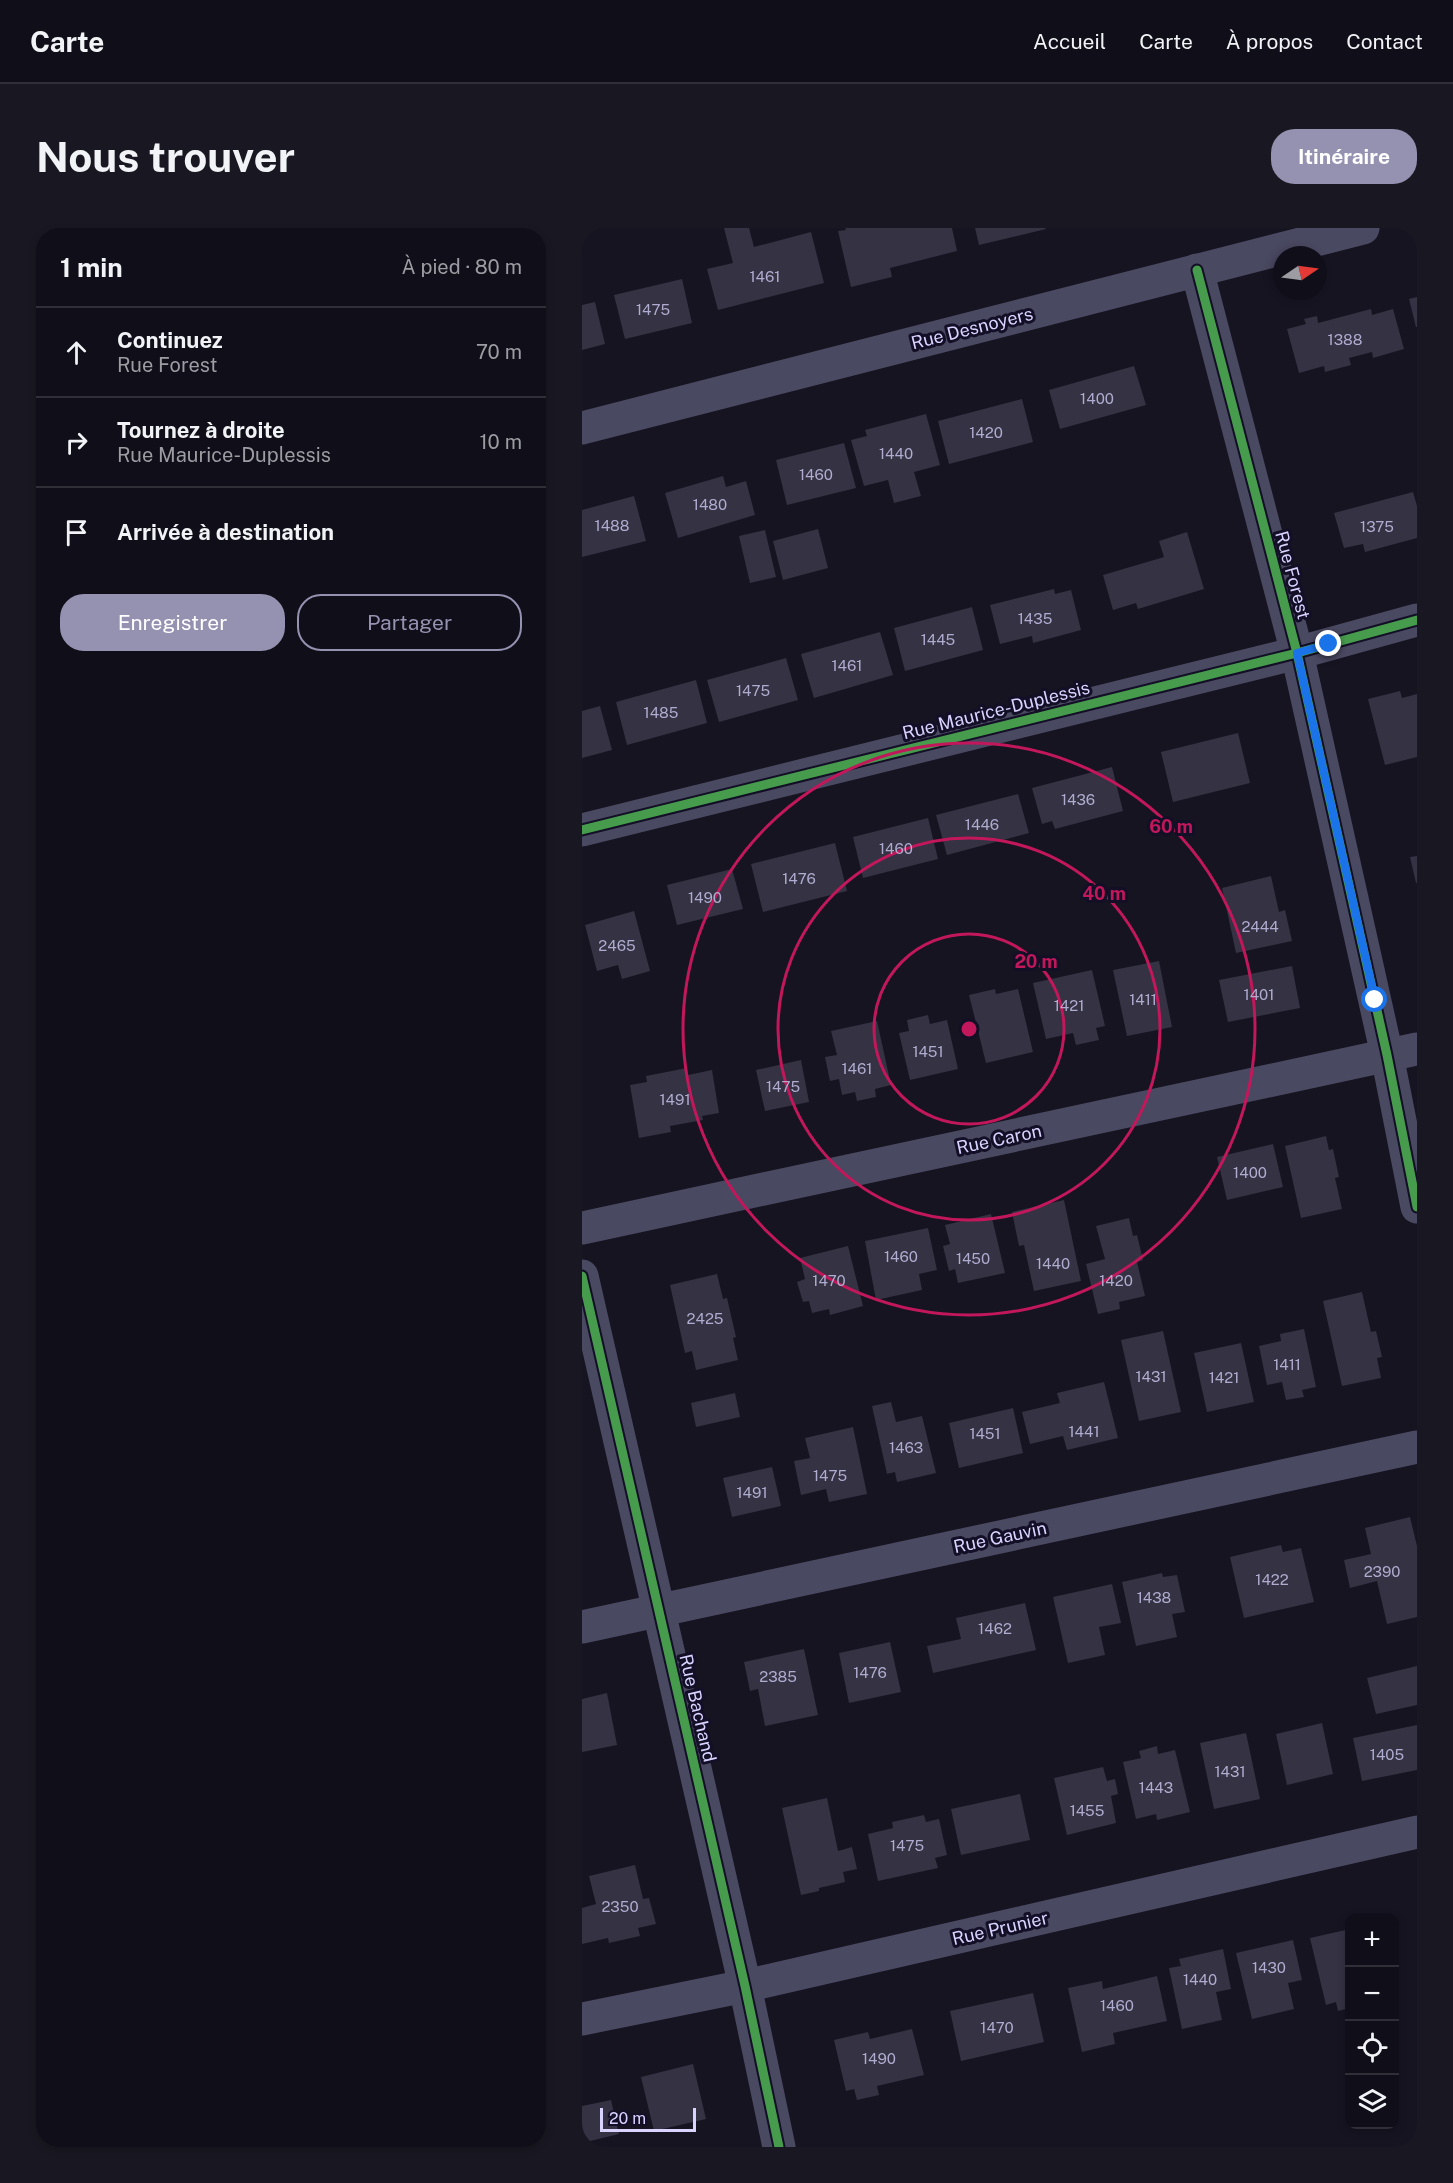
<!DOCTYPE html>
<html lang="fr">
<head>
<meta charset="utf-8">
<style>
  :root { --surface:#100f19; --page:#191822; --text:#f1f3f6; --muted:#9c9ca2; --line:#302f38; --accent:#9591b1 }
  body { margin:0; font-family:"Public Sans",sans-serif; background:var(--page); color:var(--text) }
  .controls { position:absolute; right:18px; bottom:18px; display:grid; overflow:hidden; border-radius:12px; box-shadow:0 3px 9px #0003 }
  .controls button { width:54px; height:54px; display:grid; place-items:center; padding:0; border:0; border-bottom:2px solid var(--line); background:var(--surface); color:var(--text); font:30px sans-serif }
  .compass { position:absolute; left:691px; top:18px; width:54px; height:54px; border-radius:50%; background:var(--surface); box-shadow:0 3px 9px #0003; rotate:77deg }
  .scale { position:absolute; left:18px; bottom:15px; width:96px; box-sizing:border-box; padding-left:6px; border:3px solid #d9d4ff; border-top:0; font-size:16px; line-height:21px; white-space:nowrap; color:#d9d4ff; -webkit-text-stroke:4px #130f26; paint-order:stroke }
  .stop { position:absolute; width:18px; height:18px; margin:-14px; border:4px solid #1a73e8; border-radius:50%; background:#fff }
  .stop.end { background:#1a73e8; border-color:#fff; box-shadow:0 2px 6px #0008 }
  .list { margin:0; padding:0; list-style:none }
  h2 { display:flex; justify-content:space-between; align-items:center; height:78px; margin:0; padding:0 24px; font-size:26px }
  h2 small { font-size:20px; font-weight:400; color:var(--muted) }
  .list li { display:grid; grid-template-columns:39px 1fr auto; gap:18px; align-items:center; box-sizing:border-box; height:90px; padding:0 24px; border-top:2px solid var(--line) }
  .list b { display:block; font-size:22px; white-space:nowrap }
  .list p { margin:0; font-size:20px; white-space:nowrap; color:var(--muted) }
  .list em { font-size:20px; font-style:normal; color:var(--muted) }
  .actions { display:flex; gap:12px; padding:18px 24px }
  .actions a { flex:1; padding:14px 0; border:2px solid var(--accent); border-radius:24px; text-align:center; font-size:21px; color:var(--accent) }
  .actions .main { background:var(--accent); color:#fff }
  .icon { flex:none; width:33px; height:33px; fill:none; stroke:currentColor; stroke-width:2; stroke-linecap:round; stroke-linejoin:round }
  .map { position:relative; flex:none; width:835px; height:1919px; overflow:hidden; border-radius:24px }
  header { display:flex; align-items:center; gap:36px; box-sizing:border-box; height:84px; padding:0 30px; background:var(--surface); border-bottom:2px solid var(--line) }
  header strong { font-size:28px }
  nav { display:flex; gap:33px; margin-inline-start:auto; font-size:21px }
  .intro { display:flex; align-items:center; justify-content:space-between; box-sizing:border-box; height:144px; padding:0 36px }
  h1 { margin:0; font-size:42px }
  .button { padding:15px 27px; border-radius:24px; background:var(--accent); color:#fff; font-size:21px; font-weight:700 }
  main { display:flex; gap:36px; padding:0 36px }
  aside { flex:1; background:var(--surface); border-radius:24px; box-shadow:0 3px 9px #0003 }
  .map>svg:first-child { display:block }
  .building { fill:#343243 }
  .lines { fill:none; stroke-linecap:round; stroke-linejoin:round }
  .minor { stroke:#4a4962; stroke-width:33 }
  .cycleway-casing { stroke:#130f26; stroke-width:13 }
  .cycleway { stroke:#469c4c; stroke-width:9 }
  .route { stroke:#1a73e8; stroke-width:8 }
  .ring { fill:none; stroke:#c2185b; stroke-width:3 }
  .labels { text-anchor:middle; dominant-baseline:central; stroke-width:6; stroke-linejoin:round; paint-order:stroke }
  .number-label { font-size:15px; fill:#b0acd0 }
  .street-label { font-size:18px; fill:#d9d4ff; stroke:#130f26 }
  .centre { fill:#c2185b; stroke:#130f26; stroke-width:3 }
  .ring-label { font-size:18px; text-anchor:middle; font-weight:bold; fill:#c2185b; stroke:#130f26; stroke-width:6; stroke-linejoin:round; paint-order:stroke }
</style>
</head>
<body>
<header>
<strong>Carte</strong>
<nav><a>Accueil</a><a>Carte</a><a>À propos</a><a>Contact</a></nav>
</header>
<div class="intro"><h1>Nous trouver</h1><a class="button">Itinéraire</a></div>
<main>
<aside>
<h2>1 min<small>À pied · 80 m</small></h2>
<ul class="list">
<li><svg class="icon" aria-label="ahead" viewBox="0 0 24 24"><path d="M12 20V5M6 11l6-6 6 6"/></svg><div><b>Continuez</b><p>Rue Forest</p></div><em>70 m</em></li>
<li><svg class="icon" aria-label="right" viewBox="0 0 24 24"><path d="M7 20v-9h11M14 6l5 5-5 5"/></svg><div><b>Tournez à droite</b><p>Rue Maurice-Duplessis</p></div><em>10 m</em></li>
<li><svg class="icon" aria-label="arrive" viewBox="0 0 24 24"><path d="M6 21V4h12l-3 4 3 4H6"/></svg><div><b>Arrivée à destination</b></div></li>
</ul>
<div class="actions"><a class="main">Enregistrer</a><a>Partager</a></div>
</aside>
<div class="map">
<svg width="835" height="1919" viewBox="0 0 835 1919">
  <rect width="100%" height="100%" fill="#161421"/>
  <!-- building -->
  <g class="building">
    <polygon points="142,0 167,0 172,19 229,4 242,55 136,82 125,41 151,35"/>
    <polygon points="263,0 370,0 375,23 308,40 310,49 269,59 256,3 264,2"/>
    <polygon points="393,0 463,0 464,1 397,17"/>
    <polygon points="100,51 110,95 43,111 32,67"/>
    <polygon points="835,69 835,99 834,99 827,71"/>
    <polygon points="13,74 23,116 0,122 0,77"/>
    <polygon points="789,81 790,87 811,81 822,121 791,130 790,124 767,130 769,137 743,144 742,138 717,145 705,101 724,96 722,91 735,88 736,95"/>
    <polygon points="552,138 564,177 478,201 467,162"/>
    <polygon points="440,171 451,214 367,236 356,193"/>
    <polygon points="344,186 358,237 332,244 339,268 312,275 306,252 282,258 269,212 285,208 283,202"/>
    <polygon points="262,215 274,260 205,277 194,232"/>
    <polygon points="141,248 144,259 164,253 173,287 96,310 83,265"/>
    <polygon points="831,264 835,278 835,310 783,324 781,316 762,320 752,285"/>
    <polygon points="52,268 64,313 0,329 0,282"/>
    <polygon points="236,301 246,340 201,352 191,313"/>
    <polygon points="183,302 194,349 168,355 157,308"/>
    <polygon points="605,304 622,361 556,381 554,375 531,382 521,347 582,329 577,313"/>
    <polygon points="472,361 473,366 489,362 499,402 451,415 450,408 418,416 408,377"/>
    <polygon points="390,379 401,422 323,443 312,400"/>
    <polygon points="298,404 311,447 232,470 219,426"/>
    <polygon points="204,430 216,472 137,494 125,452"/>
    <polygon points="114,452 125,495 45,517 34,474"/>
    <polygon points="818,463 820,470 835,466 835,529 803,537 786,471"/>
    <polygon points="18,478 30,522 0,530 0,483"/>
    <polygon points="656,505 668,555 591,574 579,524"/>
    <polygon points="530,539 541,583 473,601 470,593 460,596 450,560"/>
    <polygon points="436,566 447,605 365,627 354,587"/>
    <polygon points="346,590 356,631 281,650 271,609"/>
    <polygon points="253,615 265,663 181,684 169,636"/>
    <polygon points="835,628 835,655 834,655 828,629"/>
    <polygon points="150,641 161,681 95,697 85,657"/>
    <polygon points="689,648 697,684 703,682 710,713 654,725 640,660"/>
    <polygon points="52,683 68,743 40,751 36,737 15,743 3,697"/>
    <polygon points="577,733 590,799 545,808 531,742"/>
    <polygon points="710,738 718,780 646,794 637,752"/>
    <polygon points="510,742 523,798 514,800 517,812 494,817 491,805 464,811 451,755"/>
    <polygon points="413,761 414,766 436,761 451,824 404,835 387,767"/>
    <polygon points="346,787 348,796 365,792 376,841 328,852 317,805 327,803 325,792"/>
    <polygon points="295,793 309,857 293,861 294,869 275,873 273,864 260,867 257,851 248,853 243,829 255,827 249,803"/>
    <polygon points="219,832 227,874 183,883 174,842"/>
    <polygon points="105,840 106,847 130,842 137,885 120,888 121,892 88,898 89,904 57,910 48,857 65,854 64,848"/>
    <polygon points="744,908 747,922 751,921 757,949 753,950 760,981 719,990 703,918"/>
    <polygon points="691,916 701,959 645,972 635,929"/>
    <polygon points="482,972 499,1053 452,1063 442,1017 437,1018 430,984"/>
    <polygon points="409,986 423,1045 376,1055 373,1041 367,1043 361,1018 368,1016 363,997"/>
    <polygon points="547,990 551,1008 555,1007 561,1032 555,1034 563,1068 537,1074 538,1081 516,1086 504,1036 523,1031 514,998"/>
    <polygon points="346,1000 355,1042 337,1046 340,1062 294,1072 283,1013"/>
    <polygon points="266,1018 281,1078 248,1087 247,1081 230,1085 227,1073 221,1074 215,1054 223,1051 218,1030"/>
    <polygon points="135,1046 141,1071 145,1070 154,1109 151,1110 156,1132 114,1142 110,1123 103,1125 88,1057"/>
    <polygon points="780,1064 789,1104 794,1103 800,1129 795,1130 799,1150 760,1158 741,1073"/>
    <polygon points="722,1101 734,1159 720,1162 722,1169 704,1172 700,1154 685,1157 677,1118 699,1113 698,1106"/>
    <polygon points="581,1103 599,1184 557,1193 539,1112"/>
    <polygon points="659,1115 672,1174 625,1184 612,1125"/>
    <polygon points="522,1154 536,1210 485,1222 481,1208 448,1216 440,1184 478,1175 475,1165"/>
    <polygon points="153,1165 158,1189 114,1199 109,1175"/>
    <polygon points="309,1174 314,1194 340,1188 354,1245 315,1254 313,1244 305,1246 290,1178"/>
    <polygon points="431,1180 441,1225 377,1240 367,1195"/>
    <polygon points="271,1199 285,1266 247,1274 244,1261 219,1267 212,1233 228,1230 223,1210"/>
    <polygon points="190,1239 199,1278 150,1289 141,1250"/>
    <polygon points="828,1289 835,1318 835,1389 805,1396 795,1353 768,1360 762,1332 789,1326 783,1300"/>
    <polygon points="699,1317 701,1324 719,1320 732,1374 662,1390 648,1329"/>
    <polygon points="580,1345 581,1349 595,1347 603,1384 590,1386 595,1409 554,1418 540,1354"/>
    <polygon points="530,1356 539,1395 517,1399 523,1427 486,1435 471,1369"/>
    <polygon points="443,1375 454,1422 351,1445 345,1418 379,1411 374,1390"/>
    <polygon points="308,1414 319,1464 267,1475 257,1425"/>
    <polygon points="222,1421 236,1487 183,1498 176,1461 168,1463 162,1434"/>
    <polygon points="835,1438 835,1477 794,1486 785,1450"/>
    <polygon points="25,1465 35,1517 0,1524 0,1471"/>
    <polygon points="740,1495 751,1546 705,1557 694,1506"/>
    <polygon points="835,1497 835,1542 780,1553 771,1510"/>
    <polygon points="664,1505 678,1571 632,1581 618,1515"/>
    <polygon points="575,1518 576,1526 593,1522 608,1584 575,1592 574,1586 554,1591 541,1534 559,1530 557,1523"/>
    <polygon points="521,1539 525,1553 533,1551 536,1566 529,1568 534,1595 485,1607 472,1550"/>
    <polygon points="438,1566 448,1612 379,1627 369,1581"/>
    <polygon points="245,1570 256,1623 270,1619 275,1641 261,1644 263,1654 237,1660 237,1663 219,1667 200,1580"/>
    <polygon points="342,1587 344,1594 357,1591 365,1627 353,1630 356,1640 296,1653 286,1606 311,1600 310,1594"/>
    <polygon points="53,1637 61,1671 67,1670 74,1696 56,1700 58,1708 27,1715 26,1710 0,1716 0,1680 14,1676 7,1648"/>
    <polygon points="768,1701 768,1780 756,1783 754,1774 744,1777 728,1710"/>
    <polygon points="711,1712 720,1752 706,1755 712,1781 670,1791 654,1725"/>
    <polygon points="641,1721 649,1761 634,1764 640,1792 600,1801 587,1740 599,1738 597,1731"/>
    <polygon points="575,1748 585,1793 531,1805 533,1816 500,1824 486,1760 520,1753 521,1761"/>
    <polygon points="451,1765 462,1814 379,1833 368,1783"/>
    <polygon points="330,1801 342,1847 295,1858 297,1867 275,1872 272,1861 264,1863 252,1812 286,1804 288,1811"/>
    <polygon points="111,1836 124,1891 72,1903 59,1849"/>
    <polygon points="29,1872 37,1906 0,1915 0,1878"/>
  </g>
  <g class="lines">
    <!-- minor -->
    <g class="minor">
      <polyline points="615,42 715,425 805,827 835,979"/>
      <polyline points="0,200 781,0"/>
      <polyline points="0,602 715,425 835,392"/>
      <polyline points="0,1000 835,821"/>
      <polyline points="0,1048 163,1758 197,1919"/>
      <polyline points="0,1399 835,1219"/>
      <polyline points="0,1791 163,1758 835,1604"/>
    </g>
    <!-- cycleway casing -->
    <g class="cycleway-casing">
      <g id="cycleway">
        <polyline points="615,42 715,425 805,827 835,979"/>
        <polyline points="0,602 715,425 835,392"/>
        <polyline points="0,1048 163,1758 197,1919"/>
      </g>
    </g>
    <!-- cycleway -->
    <use href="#cycleway" class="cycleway"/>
  </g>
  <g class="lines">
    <!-- route -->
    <polyline class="route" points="747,416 715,425 793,772"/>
  </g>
  <!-- distance rings -->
  <g class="ring">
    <circle cx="387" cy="801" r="95"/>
    <circle cx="387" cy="801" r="191"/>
    <circle cx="387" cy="801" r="286"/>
  </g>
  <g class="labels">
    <!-- number labels -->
    <g class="number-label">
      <text x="183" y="48">1461</text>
      <text x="71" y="81">1475</text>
      <text x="763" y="111">1388</text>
      <text x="515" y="170">1400</text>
      <text x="404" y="204">1420</text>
      <text x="314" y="225">1440</text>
      <text x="234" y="246">1460</text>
      <text x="128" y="276">1480</text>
      <text x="30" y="297">1488</text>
      <text x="795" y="298">1375</text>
      <text x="453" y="390">1435</text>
      <text x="356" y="411">1445</text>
      <text x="265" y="437">1461</text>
      <text x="171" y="462">1475</text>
      <text x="79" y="484">1485</text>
      <text x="496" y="571">1436</text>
      <text x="400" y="596">1446</text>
      <text x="314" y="620">1460</text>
      <text x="217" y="650">1476</text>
      <text x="123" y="669">1490</text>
      <text x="678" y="698">2444</text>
      <text x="35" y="717">2465</text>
      <text x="677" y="766">1401</text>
      <text x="561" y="771">1411</text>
      <text x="487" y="777">1421</text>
      <text x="346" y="823">1451</text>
      <text x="275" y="840">1461</text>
      <text x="201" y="858">1475</text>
      <text x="93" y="871">1491</text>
      <text x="668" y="944">1400</text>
      <text x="319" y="1028">1460</text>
      <text x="391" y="1030">1450</text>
      <text x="471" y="1035">1440</text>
      <text x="247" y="1052">1470</text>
      <text x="534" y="1052">1420</text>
      <text x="123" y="1090">2425</text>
      <text x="705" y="1136">1411</text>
      <text x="569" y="1148">1431</text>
      <text x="642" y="1149">1421</text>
      <text x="502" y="1203">1441</text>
      <text x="403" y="1205">1451</text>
      <text x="324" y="1219">1463</text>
      <text x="248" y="1247">1475</text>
      <text x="170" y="1264">1491</text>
      <text x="800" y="1343">2390</text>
      <text x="690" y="1351">1422</text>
      <text x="572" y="1369">1438</text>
      <text x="413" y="1400">1462</text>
      <text x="288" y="1444">1476</text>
      <text x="196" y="1448">2385</text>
      <text x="805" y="1526">1405</text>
      <text x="648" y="1543">1431</text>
      <text x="574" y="1559">1443</text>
      <text x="505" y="1582">1455</text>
      <text x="325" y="1617">1475</text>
      <text x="38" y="1678">2350</text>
      <text x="687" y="1739">1430</text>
      <text x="618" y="1751">1440</text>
      <text x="535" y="1777">1460</text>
      <text x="415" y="1799">1470</text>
      <text x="297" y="1830">1490</text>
    </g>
    <!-- street labels -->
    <g class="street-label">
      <text transform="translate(390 100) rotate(-14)">Rue Desnoyers</text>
      <text transform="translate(711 347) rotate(75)">Rue Forest</text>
      <text transform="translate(414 482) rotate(-14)">Rue Maurice-Duplessis</text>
      <text transform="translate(417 911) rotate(-12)">Rue Caron</text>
      <text transform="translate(418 1309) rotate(-12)">Rue Gauvin</text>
      <text transform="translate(116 1480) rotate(77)">Rue Bachand</text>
      <text transform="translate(418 1700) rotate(-13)">Rue Prunier</text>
    </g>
  </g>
  <circle cx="387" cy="801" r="9" class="centre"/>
  <g class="ring-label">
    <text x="589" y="605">60 m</text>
    <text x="522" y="672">40 m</text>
    <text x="454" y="740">20 m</text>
  </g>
</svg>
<div class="controls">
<button>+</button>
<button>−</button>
<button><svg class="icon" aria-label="locate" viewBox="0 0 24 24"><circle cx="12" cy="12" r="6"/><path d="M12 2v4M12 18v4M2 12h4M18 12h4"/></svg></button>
<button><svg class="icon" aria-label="layers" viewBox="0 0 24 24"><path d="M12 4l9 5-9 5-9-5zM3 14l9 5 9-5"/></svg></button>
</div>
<svg class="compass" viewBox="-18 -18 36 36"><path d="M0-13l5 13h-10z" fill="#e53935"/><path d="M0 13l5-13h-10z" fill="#9c9ca2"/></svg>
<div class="scale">20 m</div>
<div class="stop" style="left:793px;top:772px"></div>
<div class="stop end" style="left:747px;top:416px"></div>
</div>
</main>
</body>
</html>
